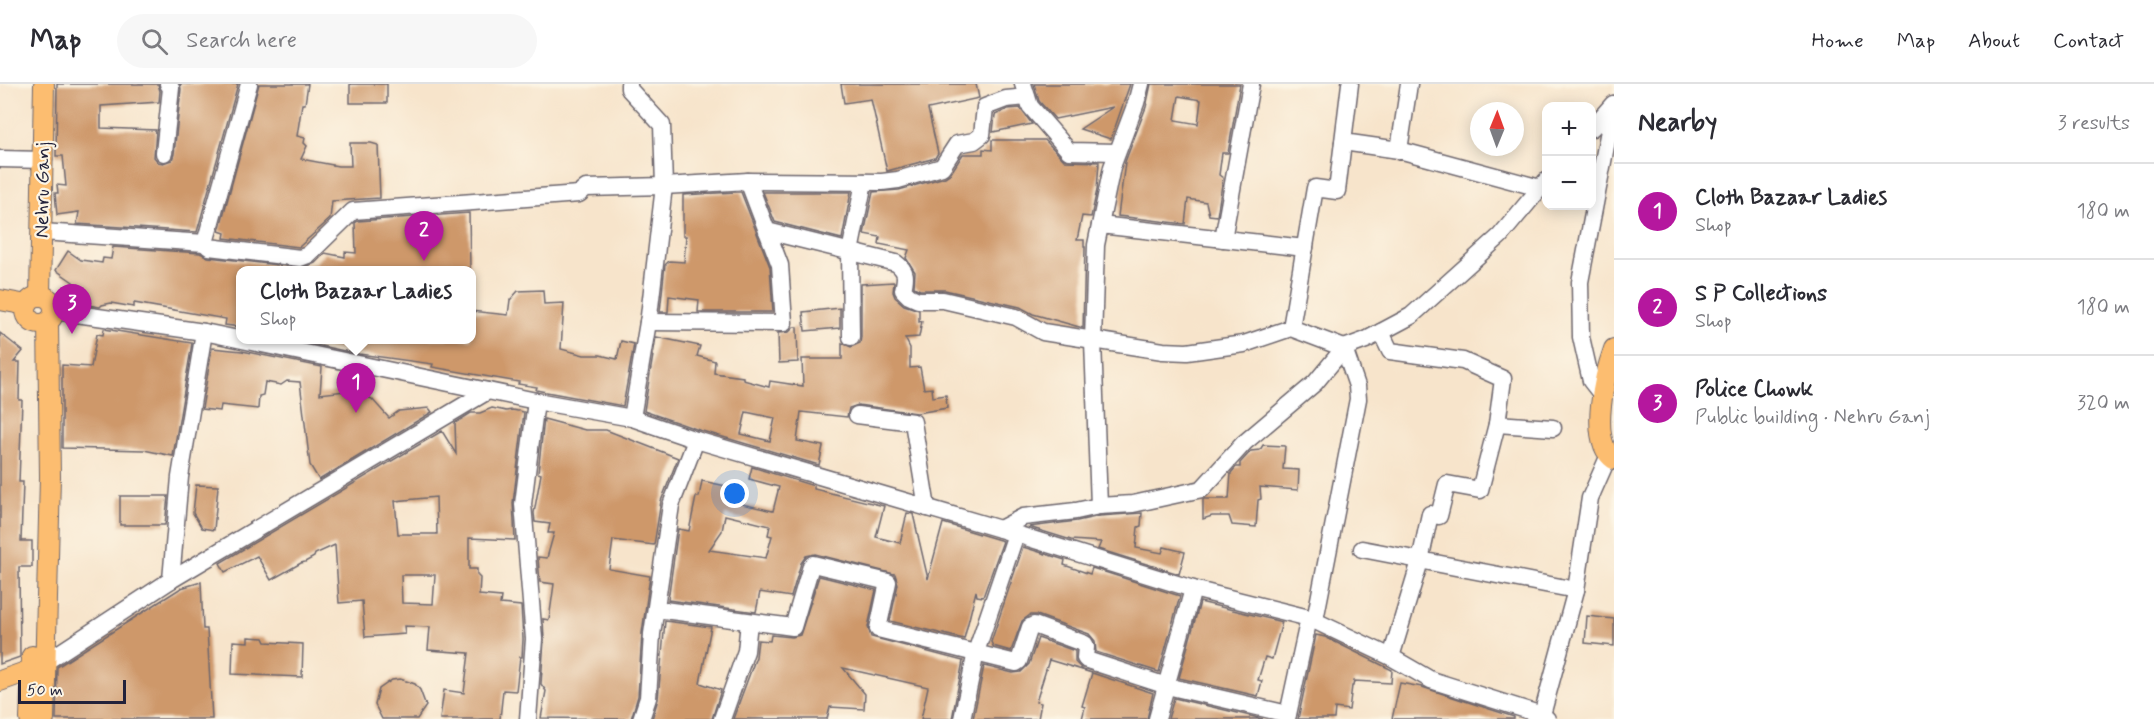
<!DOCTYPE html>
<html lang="en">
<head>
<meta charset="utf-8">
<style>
  :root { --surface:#fff; --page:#f7f7f7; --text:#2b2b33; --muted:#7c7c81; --line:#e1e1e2; --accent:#b5179e }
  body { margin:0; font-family:Mynerve,sans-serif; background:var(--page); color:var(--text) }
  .controls { position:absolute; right:18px; top:18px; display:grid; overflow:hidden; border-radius:12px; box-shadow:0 3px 15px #0003 }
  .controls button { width:54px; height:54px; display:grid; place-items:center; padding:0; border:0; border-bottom:2px solid var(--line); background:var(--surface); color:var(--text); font:30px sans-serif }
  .compass { position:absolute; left:1470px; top:18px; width:54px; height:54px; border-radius:50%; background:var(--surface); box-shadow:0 3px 15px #0003; rotate:1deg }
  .scale { position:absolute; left:18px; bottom:15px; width:108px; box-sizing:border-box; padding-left:6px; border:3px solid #22223b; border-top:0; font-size:16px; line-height:21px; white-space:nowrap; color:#22223b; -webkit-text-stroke:4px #fcf5e5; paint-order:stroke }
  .you { position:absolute; left:735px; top:410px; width:21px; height:21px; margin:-15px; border:4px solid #fff; border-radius:50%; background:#1a73e8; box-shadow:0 0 0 9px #1a73e833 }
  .badge { display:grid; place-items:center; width:39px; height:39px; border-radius:50%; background:var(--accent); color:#fff; font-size:20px; font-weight:700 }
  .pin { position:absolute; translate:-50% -50px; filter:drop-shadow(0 2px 3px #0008) }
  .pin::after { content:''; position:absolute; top:32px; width:21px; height:18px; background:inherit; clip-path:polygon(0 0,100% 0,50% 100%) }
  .popup { position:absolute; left:236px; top:182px; width:240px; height:78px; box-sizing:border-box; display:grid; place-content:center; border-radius:12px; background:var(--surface); filter:drop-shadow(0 2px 4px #0005); font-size:20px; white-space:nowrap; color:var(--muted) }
  .popup b { font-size:22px; color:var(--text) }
  .popup::after { content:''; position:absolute; left:50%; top:100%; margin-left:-12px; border:12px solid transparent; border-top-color:var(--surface) }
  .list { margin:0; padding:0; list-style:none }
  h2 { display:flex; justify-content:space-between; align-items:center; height:78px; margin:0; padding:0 24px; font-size:26px }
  h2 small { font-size:20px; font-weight:400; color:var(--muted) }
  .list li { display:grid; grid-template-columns:39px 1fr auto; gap:18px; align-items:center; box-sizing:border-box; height:96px; padding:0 24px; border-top:2px solid var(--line) }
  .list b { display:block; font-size:22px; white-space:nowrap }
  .list p { margin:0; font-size:20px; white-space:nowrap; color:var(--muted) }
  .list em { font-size:20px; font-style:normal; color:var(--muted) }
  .icon { flex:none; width:33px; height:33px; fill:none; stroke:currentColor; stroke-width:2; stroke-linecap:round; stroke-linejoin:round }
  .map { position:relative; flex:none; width:1614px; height:635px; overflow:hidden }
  header { display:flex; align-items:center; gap:36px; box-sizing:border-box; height:84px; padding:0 30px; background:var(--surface); border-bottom:2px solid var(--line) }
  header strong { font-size:28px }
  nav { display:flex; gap:33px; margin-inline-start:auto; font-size:21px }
  .search { width:420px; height:54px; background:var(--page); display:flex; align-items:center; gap:15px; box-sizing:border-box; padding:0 21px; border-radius:33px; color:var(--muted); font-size:22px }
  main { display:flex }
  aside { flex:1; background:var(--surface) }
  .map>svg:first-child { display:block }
  .building { fill:#ce986a; fill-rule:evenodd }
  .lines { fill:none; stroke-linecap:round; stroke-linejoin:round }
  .minor-casing { stroke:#6d666d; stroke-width:19 }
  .major-casing { stroke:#6d666d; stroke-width:22 }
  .minor { stroke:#fff; stroke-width:16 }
  .major { stroke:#fcbd6f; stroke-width:20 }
  .labels { text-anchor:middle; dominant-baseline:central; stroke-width:4.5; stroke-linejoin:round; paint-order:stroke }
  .street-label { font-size:20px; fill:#22223b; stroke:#fcf5e5 }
</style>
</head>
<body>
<header>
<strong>Map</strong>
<div class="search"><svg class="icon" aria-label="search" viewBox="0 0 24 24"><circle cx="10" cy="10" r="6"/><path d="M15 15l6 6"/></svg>Search here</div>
<nav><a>Home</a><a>Map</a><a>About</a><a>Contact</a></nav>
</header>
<main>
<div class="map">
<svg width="1614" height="635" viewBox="0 0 1614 635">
  <rect width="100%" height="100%" fill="#fcf5e5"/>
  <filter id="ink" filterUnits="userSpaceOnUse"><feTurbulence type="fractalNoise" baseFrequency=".0167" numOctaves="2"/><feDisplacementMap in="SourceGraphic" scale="12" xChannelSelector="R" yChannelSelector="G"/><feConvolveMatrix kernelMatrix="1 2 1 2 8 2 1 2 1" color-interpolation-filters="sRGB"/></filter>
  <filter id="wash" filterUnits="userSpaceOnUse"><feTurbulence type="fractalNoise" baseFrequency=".008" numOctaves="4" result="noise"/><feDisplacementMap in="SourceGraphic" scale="24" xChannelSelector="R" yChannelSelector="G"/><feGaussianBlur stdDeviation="1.35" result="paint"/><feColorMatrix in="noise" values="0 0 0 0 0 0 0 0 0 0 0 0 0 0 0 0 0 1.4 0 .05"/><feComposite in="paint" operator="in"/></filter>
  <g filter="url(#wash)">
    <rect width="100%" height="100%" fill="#f7e4cb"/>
    <g id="blocks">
      <!-- building -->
      <g class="building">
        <polygon points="57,0 158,0 160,7 159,18 101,22 101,44 156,46 154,73 158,78 163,79 172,76 174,70 181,5 180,0 238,0 197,148 77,140 79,128 57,131 55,109 58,109 57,101 66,102 63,72 56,72"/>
        <polygon points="259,0 308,0 305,20 302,20 297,52 305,54 304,59 307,62 301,75 338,82 351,82 350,59 371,59 378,61 380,114 332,117 330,135 299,163 224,154 225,149 219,147"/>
        <rect x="350" y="0" width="37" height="19"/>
        <polygon points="841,0 976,0 979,14 928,25 938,69 935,74 887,87 871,15 844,19"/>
        <polygon points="1034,0 1130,0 1111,55 1080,45 1113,23 1055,35 1039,17"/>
        <path d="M 1151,0 L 1240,0 L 1228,69 L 1222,69 L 1219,91 L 1223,94 L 1217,132 L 1209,131 L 1206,118 L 1188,115 L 1185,140 L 1118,132 L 1125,78 L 1146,23 ZM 1179,12 L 1201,16 L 1198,40 L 1175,36 Z"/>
        <polygon points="1020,24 1032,40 993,48 995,31 1008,25"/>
        <polygon points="992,56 1045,56 1065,77 1099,78 1097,106 1091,133 1082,132 1077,156 1084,156 1084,163 1085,163 1083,244 1033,230 1020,223 945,206 920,206 914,203 915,188 906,174 909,166 879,160 880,153 864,150 873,108 899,106 945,93 951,89 963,70 983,70 983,65 992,66"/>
        <polygon points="736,108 741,108 770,183 773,228 698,228 699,216 669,212 668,228 660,228 665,181 669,177 684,178 686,152 683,152 683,111"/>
        <polygon points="763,108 851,108 842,155 775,138"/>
        <polygon points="469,129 470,186 240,186 240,243 225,241 226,235 134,219 134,223 111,219 102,221 100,223 82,220 73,198 56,186 68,167 81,176 102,179 103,174 111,175 113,163 200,169 208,173 303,184 315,179 325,169 345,173 345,168 356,169 355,139 358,137"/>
        <path d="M 894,198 L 893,208 L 895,213 L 904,221 L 919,226 L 919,238 L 922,237 L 919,253 L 905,254 L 910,264 L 910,284 L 920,283 L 924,305 L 932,304 L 933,313 L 946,311 L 947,324 L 917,329 L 858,321 L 849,324 L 847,333 L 801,328 L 797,357 L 823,362 L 819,381 L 699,346 L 644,327 L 656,253 L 700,262 L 697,272 L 715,277 L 714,289 L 743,293 L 743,296 L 769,303 L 770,297 L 803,302 L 802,275 L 842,275 L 842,259 L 851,263 L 860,259 L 861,253 L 861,200 ZM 746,328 L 775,334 L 770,357 L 741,350 Z"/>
        <polygon points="543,206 544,220 564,219 561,265 584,271 600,271 617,275 621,257 634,260 623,322 541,307 536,306 537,303 518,300 519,298 432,283 433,280 359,270 302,258 303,255 471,255 471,227 508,231 510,216 518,207"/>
        <polygon points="840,224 840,244 805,247 803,228"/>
        <polygon points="794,243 797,243 798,278 779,279 778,249 789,248"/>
        <polygon points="104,245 192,259 173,372 144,366 62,364 62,281 91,283 97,250 103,251"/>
        <polygon points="0,249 23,267 14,278 20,278 19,316 22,316 19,398 23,398 21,457 32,457 32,483 19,483 20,573 0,580"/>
        <polygon points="212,264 242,267 322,283 320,310 354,306 372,315 389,334 399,327 429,324 432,328 319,396 310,381 300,298 287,297 281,301 265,298 263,311 259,312 258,325 221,321 220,327 202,325"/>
        <path d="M 492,324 L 506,327 L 512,326 L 524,328 L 513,419 L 515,456 L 469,454 L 469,485 L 477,485 L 477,491 L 480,494 L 479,511 L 501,513 L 500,520 L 521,522 L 523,555 L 522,573 L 520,573 L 516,607 L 503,606 L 500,635 L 440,635 L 444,606 L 464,609 L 469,569 L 428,566 L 430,543 L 404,542 L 405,550 L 365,553 L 362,517 L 339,519 L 335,461 L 315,470 L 314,473 L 305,478 L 301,479 L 271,496 L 257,472 L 225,488 L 220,479 L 442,347 L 456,370 L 455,339 L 471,329 L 480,329 ZM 436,413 L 437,450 L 398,450 L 395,417 ZM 401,491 L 435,491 L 433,520 L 402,519 Z"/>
        <polygon points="544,335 585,346 606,346 678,374 661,417 654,461 613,456 609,485 650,492 642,549 638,612 631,635 541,634 546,607 541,600 544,556 543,535 549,536 554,500 540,498 538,474 538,473 547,474 554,449 548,449 550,440 535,438 534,429 541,390 538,389"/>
        <polygon points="1263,361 1285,362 1283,385 1299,386 1298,406 1260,403 1261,415 1258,416 1256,443 1232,441 1229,432 1212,432 1203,435 1203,415 1229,415 1231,389 1236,383 1240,383 1240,379 1251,367 1260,366"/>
        <path d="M 752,383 L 814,402 L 814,405 L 884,422 L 876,453 L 900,459 L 907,429 L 913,430 L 928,495 L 943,439 L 1003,457 L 983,513 L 977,512 L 976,507 L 964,555 L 890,537 L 898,500 L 895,490 L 815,470 L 806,472 L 801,479 L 791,513 L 760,508 L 756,528 L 668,516 L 678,445 L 689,447 L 696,413 L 699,413 L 702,397 L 731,403 L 728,417 L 773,427 L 779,403 L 749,395 ZM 725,431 L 770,442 L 768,451 L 772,452 L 766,474 L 709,466 L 722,447 Z"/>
        <polygon points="196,401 218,402 214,446 202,444 193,429"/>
        <polygon points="120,412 168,412 165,441 120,441"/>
        <polygon points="1142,429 1141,442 1138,443 1136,464 1162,469 1164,463 1185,468 1179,490 1098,465 1101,458 1071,456 1029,443 1077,437 1100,432"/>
        <polygon points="1023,463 1065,476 1064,481 1090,490 1092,484 1180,512 1159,588 1096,568 1095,557 1089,550 1037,531 1030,531 1022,537 1011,567 993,562 991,558 995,546"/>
        <polygon points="819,492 876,506 868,543 871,553 963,577 952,635 921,635 928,603 843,584 865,610 864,625 830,623 827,635 733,635 756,573 758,556 770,557 771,551 792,553 800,551"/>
        <polygon points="201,498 203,545 207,545 212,635 56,635 57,583 181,504"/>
        <polygon points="1200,518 1282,538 1272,575 1265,573 1258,596 1262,597 1258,612 1179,594"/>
        <polygon points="1587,532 1614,535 1614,562 1585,559"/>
        <polygon points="665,537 711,543 700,599 721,606 712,635 652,635 658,615"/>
        <polygon points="1316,551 1325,553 1392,586 1391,599 1354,597 1353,602 1352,602 1349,626 1335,624 1334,635 1298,635"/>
        <polygon points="248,553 264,554 266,558 303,560 302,593 232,590 233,557 248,558"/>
        <polygon points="1038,554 1075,567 1075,578 1083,586 1153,609 1147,635 1082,635 1085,623 1082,622 1092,589 1049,576 1036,618 1041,619 1038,635 973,635 984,582 1013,589 1021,588 1029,580"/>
        <polygon points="400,595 415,600 420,606 426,622 417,635 382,635 375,621 379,605 392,596"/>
        <polygon points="1400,599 1422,603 1514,633 1514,635 1392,635"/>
        <polygon points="1174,614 1263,635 1168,635"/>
      </g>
    </g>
  </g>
  <g filter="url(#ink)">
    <use href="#blocks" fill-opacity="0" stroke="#6d666d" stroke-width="1.5"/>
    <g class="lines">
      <!-- minor casing -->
      <g class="minor-casing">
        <g id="minor">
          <polyline points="249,0 205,159 209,163 300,174 308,171 353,127 579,110 586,104 664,102 748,97 882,98 898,96 942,83 957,60 974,57 982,51 985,23 1006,15 1027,13"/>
          <polyline points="629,0 629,5 662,41 664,102 649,232 632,334"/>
          <polyline points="1023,0 1030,22 1069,67 1117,68"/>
          <polyline points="1592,44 1613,20"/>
          <polyline points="1343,58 1399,66 1409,0"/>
          <polyline points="1399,66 1540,104"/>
          <polyline points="164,69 171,4 168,0"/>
          <polyline points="0,75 44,76"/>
          <polyline points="1100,141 1305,164"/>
          <path d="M 767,147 L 896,179 C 907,187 906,193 903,206 L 909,212 L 918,216 L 943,216 L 1016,233 L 1043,248 L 1163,267 L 1187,268 L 1244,260 L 1291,244 L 1344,264 L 1357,302 L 1358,315 L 1315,536"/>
          <polyline points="42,148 205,159"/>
          <polyline points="1223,155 1251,0"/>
          <polyline points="55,227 204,248 536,317 632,334 696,356 1000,445 1193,505 1309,534 1391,573 1431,596 1542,631 1547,635"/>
          <polyline points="648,238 784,239 780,181 748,97"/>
          <polyline points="1291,244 1315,104 1337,107 1350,0"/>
          <polyline points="1381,248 1390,267 1463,277 1503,295 1497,340 1553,344"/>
          <polyline points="851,253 850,168 864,98"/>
          <polyline points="1602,311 1591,297 1581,253 1580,198 1614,20"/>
          <polyline points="857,331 913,338 927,424"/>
          <polyline points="1099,422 1093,257 1096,161 1112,83 1136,19 1141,0"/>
          <polyline points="1000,445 1023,433 1076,427 1099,422 1133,420 1202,405 1244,359 1315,299 1344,264 1366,256 1411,232 1500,152 1546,97"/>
          <polyline points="1362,465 1576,506"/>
          <polyline points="171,496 180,393 204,248"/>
          <polyline points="656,525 793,543 811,482 813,480 888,498 878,545 1016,579 1019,577 1030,543 1034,541 1085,560 1086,563 1085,574 1087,576 1167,602 1288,630"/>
          <polyline points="1391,573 1420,477 1430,430 1439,432 1447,400 1480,406 1497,340"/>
          <polyline points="38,583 171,496 488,307"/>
          <polyline points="1542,631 1576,506 1590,414 1609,371"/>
          <polyline points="528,635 534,555 523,420 536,317"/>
          <polyline points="641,635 648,614 652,550 671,421 696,356"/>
          <polyline points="722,635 746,567 749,538"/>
          <polyline points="962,635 976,568 1016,450"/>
          <polyline points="1157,635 1193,505"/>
          <polyline points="1287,635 1309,534"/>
        </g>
      </g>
      <!-- major casing -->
      <g class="major-casing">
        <g id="major">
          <polyline points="40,212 44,0"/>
          <circle cx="40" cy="226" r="14"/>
          <polyline points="0,216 27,221"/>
          <path d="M 1614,265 C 1605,290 1588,357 1614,375"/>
          <polyline points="0,597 31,586"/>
          <polyline points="30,635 32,572"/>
          <polyline points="44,635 50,393 48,238"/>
        </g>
      </g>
      <!-- minor -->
      <use href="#minor" class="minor"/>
      <!-- major -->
      <use href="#major" class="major"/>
    </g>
  </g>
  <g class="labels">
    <!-- street labels -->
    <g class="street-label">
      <text transform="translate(43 106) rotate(-89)">Nehru Ganj</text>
    </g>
  </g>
</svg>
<div class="controls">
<button>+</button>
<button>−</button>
</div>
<svg class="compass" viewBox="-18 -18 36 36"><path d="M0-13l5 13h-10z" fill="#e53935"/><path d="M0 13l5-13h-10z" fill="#7c7c81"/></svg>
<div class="scale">50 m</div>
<div class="you"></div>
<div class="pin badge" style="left:356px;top:329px">1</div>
<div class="popup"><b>Cloth Bazaar Ladies</b>Shop</div>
<div class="pin badge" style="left:424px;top:177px">2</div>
<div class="pin badge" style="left:72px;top:250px">3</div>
</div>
<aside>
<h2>Nearby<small>3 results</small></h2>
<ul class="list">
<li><span class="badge">1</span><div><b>Cloth Bazaar Ladies</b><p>Shop</p></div><em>180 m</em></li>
<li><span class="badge">2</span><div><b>S P Collections</b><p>Shop</p></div><em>180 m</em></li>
<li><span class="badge">3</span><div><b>Police Chowk</b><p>Public building · Nehru Ganj</p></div><em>320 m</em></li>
</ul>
</aside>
</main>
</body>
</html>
